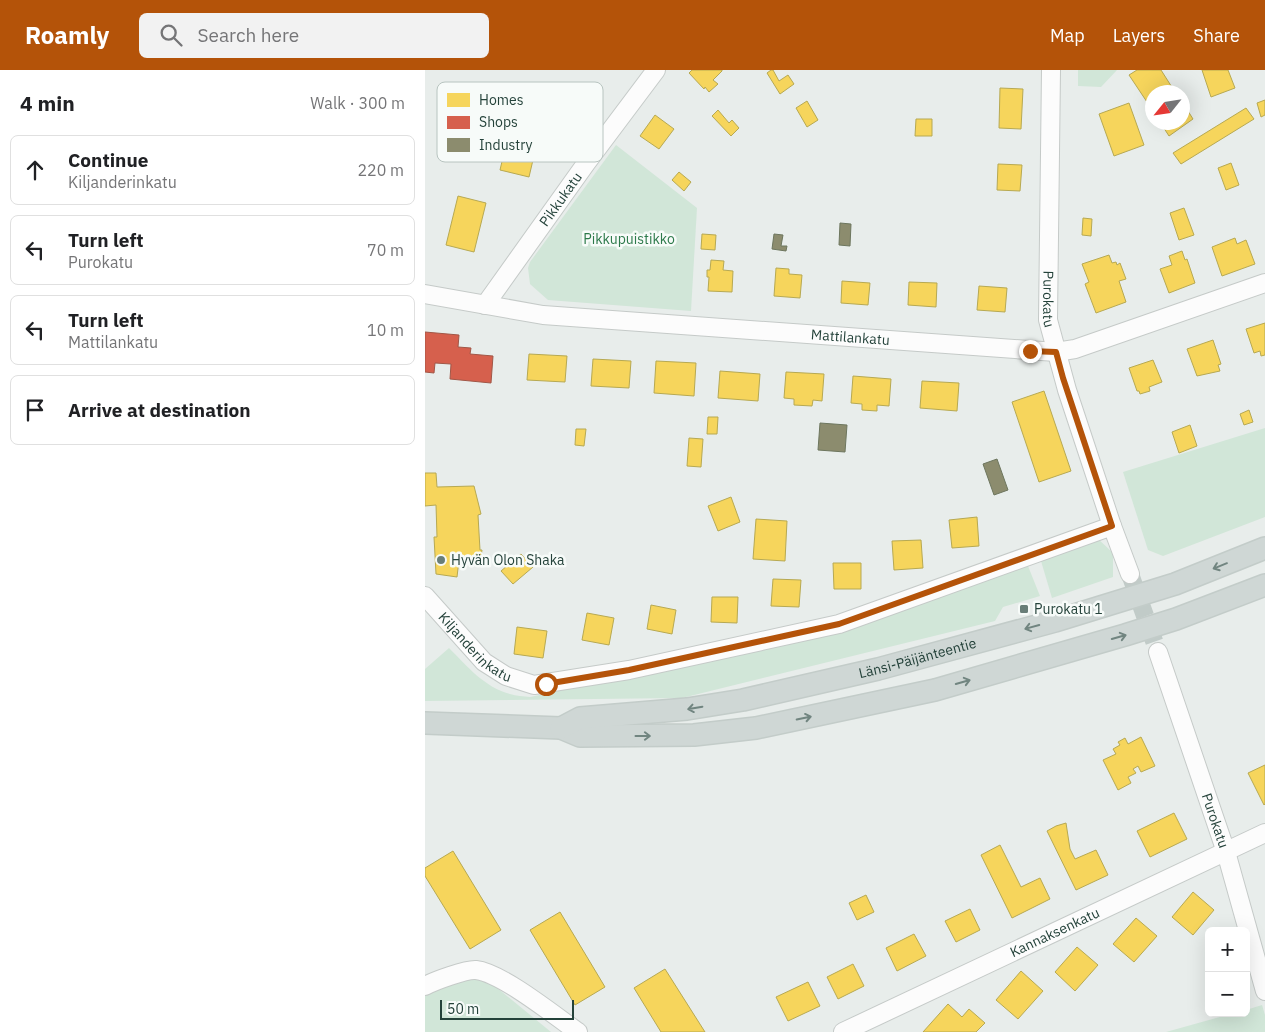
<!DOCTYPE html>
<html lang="en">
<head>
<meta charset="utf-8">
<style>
  :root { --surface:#fff; --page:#f2f2f2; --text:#202124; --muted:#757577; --line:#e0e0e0; --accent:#b45309 }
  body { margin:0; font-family:"IBM Plex Sans",sans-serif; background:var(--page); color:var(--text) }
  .controls { position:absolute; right:15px; bottom:15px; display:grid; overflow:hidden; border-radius:8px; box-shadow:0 5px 20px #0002 }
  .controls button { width:45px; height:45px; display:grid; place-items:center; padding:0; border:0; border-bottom:1px solid var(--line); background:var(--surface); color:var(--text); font:25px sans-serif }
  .compass { position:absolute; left:720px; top:15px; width:45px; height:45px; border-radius:50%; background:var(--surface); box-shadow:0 5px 20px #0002; rotate:240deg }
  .scale { position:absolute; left:15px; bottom:12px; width:134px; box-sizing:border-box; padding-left:5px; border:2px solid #24423a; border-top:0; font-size:14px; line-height:18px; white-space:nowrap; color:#24423a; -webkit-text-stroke:4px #f7fbf9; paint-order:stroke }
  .stop { position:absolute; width:15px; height:15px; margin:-11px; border:4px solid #b45309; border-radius:50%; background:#fff }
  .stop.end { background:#b45309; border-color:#fff; box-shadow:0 1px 5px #0008 }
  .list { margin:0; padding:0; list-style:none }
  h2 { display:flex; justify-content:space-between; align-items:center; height:65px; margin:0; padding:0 20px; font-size:21px }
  h2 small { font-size:16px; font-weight:400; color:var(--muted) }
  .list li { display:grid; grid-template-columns:32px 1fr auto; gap:15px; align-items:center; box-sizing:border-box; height:70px; margin:0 10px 10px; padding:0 10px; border:1px solid var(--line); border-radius:8px }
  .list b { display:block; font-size:19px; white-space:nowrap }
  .list p { margin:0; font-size:16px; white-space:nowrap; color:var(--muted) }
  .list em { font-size:16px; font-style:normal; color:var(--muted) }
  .icon { flex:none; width:28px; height:28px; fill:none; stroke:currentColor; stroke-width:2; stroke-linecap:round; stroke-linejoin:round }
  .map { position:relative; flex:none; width:840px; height:962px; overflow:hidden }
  header { display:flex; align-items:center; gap:30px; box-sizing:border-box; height:70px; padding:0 25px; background:var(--accent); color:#fff }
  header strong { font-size:24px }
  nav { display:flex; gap:28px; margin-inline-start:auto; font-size:18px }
  .search { width:350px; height:45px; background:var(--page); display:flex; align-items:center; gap:12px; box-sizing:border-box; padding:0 18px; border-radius:8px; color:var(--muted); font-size:19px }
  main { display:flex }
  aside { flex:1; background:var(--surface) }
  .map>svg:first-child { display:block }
  .green { fill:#d1e6d8 }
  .homes { fill:#f6d55c; stroke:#b7a952 }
  .shops { fill:#d6604d; stroke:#a15747 }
  .industry { fill:#8c8c6e; stroke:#6d765e }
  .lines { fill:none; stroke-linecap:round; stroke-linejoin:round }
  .minor-tunnel { stroke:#c1cbc8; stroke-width:18; stroke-dasharray:18 9; stroke-linecap:butt }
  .minor-casing { stroke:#c5cac8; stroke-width:20 }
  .major-casing { stroke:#c3ccc9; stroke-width:24 }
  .minor { stroke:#fcfcfc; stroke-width:18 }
  .major { stroke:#cfd7d5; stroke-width:21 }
  .oneway { stroke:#718580 }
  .route { stroke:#b45309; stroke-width:6 }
  .poi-dot { fill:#697e78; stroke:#f7fbf9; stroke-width:2 }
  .labels { text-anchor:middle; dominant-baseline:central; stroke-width:5; stroke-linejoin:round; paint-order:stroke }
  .street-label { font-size:14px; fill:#24423a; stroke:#f7fbf9 }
  .park-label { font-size:14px; fill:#2d7a4b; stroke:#f7fbf9 }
  .poi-label { font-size:14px; fill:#24423a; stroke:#f7fbf9; text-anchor:start }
  .key { fill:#f7fbf9; stroke:#b8c4c0; stroke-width:1 }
  .key-label { font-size:14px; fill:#24423a }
</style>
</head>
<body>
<header>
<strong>Roamly</strong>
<div class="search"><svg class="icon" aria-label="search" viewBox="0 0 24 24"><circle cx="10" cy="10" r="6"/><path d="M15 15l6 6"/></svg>Search here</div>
<nav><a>Map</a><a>Layers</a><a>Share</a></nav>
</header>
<main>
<aside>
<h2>4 min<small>Walk · 300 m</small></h2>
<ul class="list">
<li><svg class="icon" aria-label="ahead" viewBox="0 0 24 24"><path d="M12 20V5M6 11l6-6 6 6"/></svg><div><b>Continue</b><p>Kiljanderinkatu</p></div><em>220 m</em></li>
<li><svg class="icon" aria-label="left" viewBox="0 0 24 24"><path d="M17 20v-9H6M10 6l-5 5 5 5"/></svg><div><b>Turn left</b><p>Purokatu</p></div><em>70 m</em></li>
<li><svg class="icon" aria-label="left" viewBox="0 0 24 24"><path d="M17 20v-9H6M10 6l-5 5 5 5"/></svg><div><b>Turn left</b><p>Mattilankatu</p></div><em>10 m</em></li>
<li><svg class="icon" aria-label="arrive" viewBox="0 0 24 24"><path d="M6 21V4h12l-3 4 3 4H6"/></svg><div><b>Arrive at destination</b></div></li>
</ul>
</aside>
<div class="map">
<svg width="840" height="962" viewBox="0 0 840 962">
  <rect width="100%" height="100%" fill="#e8edeb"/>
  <!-- green -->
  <g class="green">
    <polygon points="653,0 692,0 676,17 653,16"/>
    <polygon points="191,75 272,138 266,241 123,230 105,214 103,198 105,192"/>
    <polygon points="840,358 840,447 738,486 723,480 698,402"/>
    <polygon points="671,467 688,483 688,507 627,528 616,491"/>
    <path d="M 603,496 L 615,526 L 578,537 L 570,551 L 257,628 L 0,631 L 0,599 L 24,578 C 42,596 59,617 85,624 C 91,626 99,626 105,627 L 419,561 Z"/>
    <polygon points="47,906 71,917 126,962 0,962 0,926 12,919"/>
    <polygon points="837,935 840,945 840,962 741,962 809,943 821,943 821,940"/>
  </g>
  <!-- homes -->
  <g class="homes">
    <polygon points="267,0 297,0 297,1 288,10 293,14 284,22 280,17 279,19 264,3"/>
    <polygon points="346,0 348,0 354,11 363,5 369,14 355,24 342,3"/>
    <polygon points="712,0 736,0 750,22 728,22 728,41 704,5"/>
    <polygon points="777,0 803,0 810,18 786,27"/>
    <polygon points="575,18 598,19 596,59 574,58"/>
    <polygon points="840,30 840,45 836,47 832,33"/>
    <polygon points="382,31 393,50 382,57 371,38"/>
    <polygon points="704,33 719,75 689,86 674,44"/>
    <polygon points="758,33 768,49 744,66 735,52 758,52"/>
    <polygon points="821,38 829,49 756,94 748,83"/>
    <polygon points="293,40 304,53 307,50 314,58 306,66 287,46"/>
    <polygon points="230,45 249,59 234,79 215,66"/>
    <polygon points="491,49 507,49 507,66 490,66"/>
    <polygon points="86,53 115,60 104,107 75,100"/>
    <polygon points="806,93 814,115 801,120 793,98"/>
    <polygon points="573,94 597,95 595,121 572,120"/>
    <polygon points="254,102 266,112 259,121 247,110"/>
    <polygon points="33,126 61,133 49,182 21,175"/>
    <polygon points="759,138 769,165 754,170 745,143"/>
    <polygon points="658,148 667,149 666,166 657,165"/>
    <polygon points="277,164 291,165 290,180 276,179"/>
    <polygon points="810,168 812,174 821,170 830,194 797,206 787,177"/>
    <polygon points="757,181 760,190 762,189 770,213 744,223 735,199 747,195 744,186"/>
    <polygon points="684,185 687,193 691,192 692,195 695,193 701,209 694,211 701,232 671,243 660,214 664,212 657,194"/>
    <polygon points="286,190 299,191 298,200 308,201 307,222 283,221 284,207 282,207 282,200 285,200"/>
    <polygon points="351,198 364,199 364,204 377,205 375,228 349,226"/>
    <polygon points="417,211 445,213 443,235 416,233"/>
    <polygon points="484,212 512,213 511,237 483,235"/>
    <polygon points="554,216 582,218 580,242 552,240"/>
    <polygon points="840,253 840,285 836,286 835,281 829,283 821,259"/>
    <polygon points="788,270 796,294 793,295 795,301 772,306 762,279"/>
    <polygon points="104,284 142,286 140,312 102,310"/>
    <polygon points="168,289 206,291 204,318 166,316"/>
    <polygon points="728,290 737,312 724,317 725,321 715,324 714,321 712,321 704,298"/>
    <polygon points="231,291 271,293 269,326 229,323"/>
    <polygon points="295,301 335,304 333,331 293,328"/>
    <polygon points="361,302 399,304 397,331 388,330 387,336 369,335 369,329 359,328"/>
    <polygon points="428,306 466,309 464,336 452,335 452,341 437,340 437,334 426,333"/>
    <polygon points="497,311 534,313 532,341 495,338"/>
    <polygon points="619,321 646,401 614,412 587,332"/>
    <polygon points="824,340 828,352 819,355 815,344"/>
    <polygon points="283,347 293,347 292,364 282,364"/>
    <polygon points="765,355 772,376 754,383 747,362"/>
    <polygon points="151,359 161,359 159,376 150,375"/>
    <polygon points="264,368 278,369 276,397 262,396"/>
    <polygon points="0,403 11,403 12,417 49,416 56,444 53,445 55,480 57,480 55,494 34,490 32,507 11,504 9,467 12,467 11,435 0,436"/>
    <polygon points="306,427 315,452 293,461 283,436"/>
    <polygon points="552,447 554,476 527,478 524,450"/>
    <polygon points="331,449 362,451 360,491 328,489"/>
    <polygon points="496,470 498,498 469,500 467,471"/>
    <polygon points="96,484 108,497 88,514 76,501"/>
    <polygon points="408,493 436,493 436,519 409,519"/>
    <polygon points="348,509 376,510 374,537 346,536"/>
    <polygon points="287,527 313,527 312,553 286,552"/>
    <polygon points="226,535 251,540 247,564 222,559"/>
    <polygon points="162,543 189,548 184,575 157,570"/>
    <polygon points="92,557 122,561 118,588 89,584"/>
    <polygon points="716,667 730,696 716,702 713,696 708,699 711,703 703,707 706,713 693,720 678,690 691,684 688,679 695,675 693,672 700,668 703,674"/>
    <polygon points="840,695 840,734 839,735 823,703"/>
    <polygon points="749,743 762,769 725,787 712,761"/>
    <polygon points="641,753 645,779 650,789 671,780 683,805 651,820 622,761 631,756"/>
    <polygon points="575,775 596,817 615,808 625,829 587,848 556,785"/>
    <polygon points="28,781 76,860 45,879 0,806 0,798"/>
    <polygon points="768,822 789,840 768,865 747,847"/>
    <polygon points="441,825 449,842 432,850 424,833"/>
    <polygon points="545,839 555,860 531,872 520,851"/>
    <polygon points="135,842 180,917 150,935 105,860"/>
    <polygon points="711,848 732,866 709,892 688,874"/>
    <polygon points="489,864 501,886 472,901 461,878"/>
    <polygon points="652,877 673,895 650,921 630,902"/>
    <polygon points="428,894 439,916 413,929 402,907"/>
    <polygon points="240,899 280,962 236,962 209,918"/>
    <polygon points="596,901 618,921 593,949 571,930"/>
    <polygon points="383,912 395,936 363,951 351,927"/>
    <polygon points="523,934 537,947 544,939 560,953 551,962 498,962"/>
  </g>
  <!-- shops -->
  <polygon class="shops" points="0,262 34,265 33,277 46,278 45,284 68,286 66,313 25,309 26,294 10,293 9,303 0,302"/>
  <!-- industry -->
  <g class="industry">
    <polygon points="415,153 426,154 425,176 414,175"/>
    <polygon points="349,164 358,165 356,176 362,176 361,181 347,179"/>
    <polygon points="395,353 422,355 420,382 393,380"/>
    <polygon points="572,389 583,420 569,425 558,394"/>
  </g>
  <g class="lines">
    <!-- minor-tunnel -->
    <polyline class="minor-tunnel" points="705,504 733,582"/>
    <!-- minor casing -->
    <g class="minor-casing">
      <g id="minor">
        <path id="s1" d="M 626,0 L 623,250 L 642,320 L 687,456 L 705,504"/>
        <path id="s2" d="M 0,224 L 118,245 L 631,282 L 650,279 L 840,213"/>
        <path id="s3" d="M 60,235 L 162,92 L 231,0"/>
        <path id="s4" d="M 0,526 L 59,592 L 81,606 L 109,615 L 204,600 L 414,554 L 687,456"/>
        <path id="s5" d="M 733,582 L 801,782 L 840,921"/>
        <path d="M 0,916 C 9,911 42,899 51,900 C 77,903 130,946 153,962"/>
        <path id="s6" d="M 418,962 L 840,763"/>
      </g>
    </g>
    <!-- major casing -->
    <g class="major-casing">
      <g id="major">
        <polyline points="0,653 136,658 155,666 269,665 331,658 510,620 700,565 751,549 840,515"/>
        <path id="s7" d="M 136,658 L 155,648 L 262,639 L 318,630 L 453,599 L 630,551 L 750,514 L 840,478"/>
      </g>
    </g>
    <!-- minor -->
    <use href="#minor" class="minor"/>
    <!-- major -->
    <use href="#major" class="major"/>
  </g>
  <!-- one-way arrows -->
  <defs><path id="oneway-shaft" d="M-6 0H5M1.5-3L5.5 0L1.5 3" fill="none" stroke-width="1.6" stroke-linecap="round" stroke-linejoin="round" transform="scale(1.25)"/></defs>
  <g class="oneway">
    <use href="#oneway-shaft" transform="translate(795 496) rotate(158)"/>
    <use href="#oneway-shaft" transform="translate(607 557) rotate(165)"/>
    <use href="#oneway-shaft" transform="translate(694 567) rotate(-16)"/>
    <use href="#oneway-shaft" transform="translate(538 612) rotate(-16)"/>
    <use href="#oneway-shaft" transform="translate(270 638) rotate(170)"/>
    <use href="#oneway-shaft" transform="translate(379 648) rotate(-12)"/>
    <use href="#oneway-shaft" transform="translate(218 666)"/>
  </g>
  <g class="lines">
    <!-- route -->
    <polyline class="route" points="121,614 204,600 414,554 687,456 638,308 631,282 605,281"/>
  </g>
  <!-- markers -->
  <g class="poi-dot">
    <circle cx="16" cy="490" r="5"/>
    <rect x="594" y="534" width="10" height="10" rx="2.5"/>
  </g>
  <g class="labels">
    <!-- street labels -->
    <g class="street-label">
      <text stroke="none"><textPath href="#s3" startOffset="130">Pikkukatu</textPath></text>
      <text stroke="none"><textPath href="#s1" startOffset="229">Purokatu</textPath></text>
      <text stroke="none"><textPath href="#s2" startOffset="428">Mattilankatu</textPath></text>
      <text stroke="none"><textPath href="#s4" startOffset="72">Kiljanderinkatu</textPath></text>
      <text stroke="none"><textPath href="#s7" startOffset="365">Länsi-Päijänteentie</textPath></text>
      <text stroke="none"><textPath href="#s5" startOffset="178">Purokatu</textPath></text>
      <text stroke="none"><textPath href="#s6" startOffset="234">Kannaksenkatu</textPath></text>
    </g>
    <!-- park labels -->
    <g class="park-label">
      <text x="204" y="169">Pikkupuistikko</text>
    </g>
    <!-- poi labels -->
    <g class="poi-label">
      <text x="26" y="490">Hyvän Olon Shaka</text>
      <text x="609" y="539">Purokatu 1</text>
    </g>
  </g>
  <!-- legend -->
  <rect x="12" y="12" width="166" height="80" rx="8" class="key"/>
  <rect x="22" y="23" width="23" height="14" fill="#f6d55c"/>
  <rect x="22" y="46" width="23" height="13" fill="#d6604d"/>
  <rect x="22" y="68" width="23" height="14" fill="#8c8c6e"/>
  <g class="key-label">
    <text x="54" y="35">Homes</text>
    <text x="54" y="57">Shops</text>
    <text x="54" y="80">Industry</text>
  </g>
</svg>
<div class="controls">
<button>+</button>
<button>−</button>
</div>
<svg class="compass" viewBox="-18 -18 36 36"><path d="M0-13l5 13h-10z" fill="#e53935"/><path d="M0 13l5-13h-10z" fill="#757577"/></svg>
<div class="scale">50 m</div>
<div class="stop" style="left:121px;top:614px"></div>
<div class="stop end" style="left:605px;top:281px"></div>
</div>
</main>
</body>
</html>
